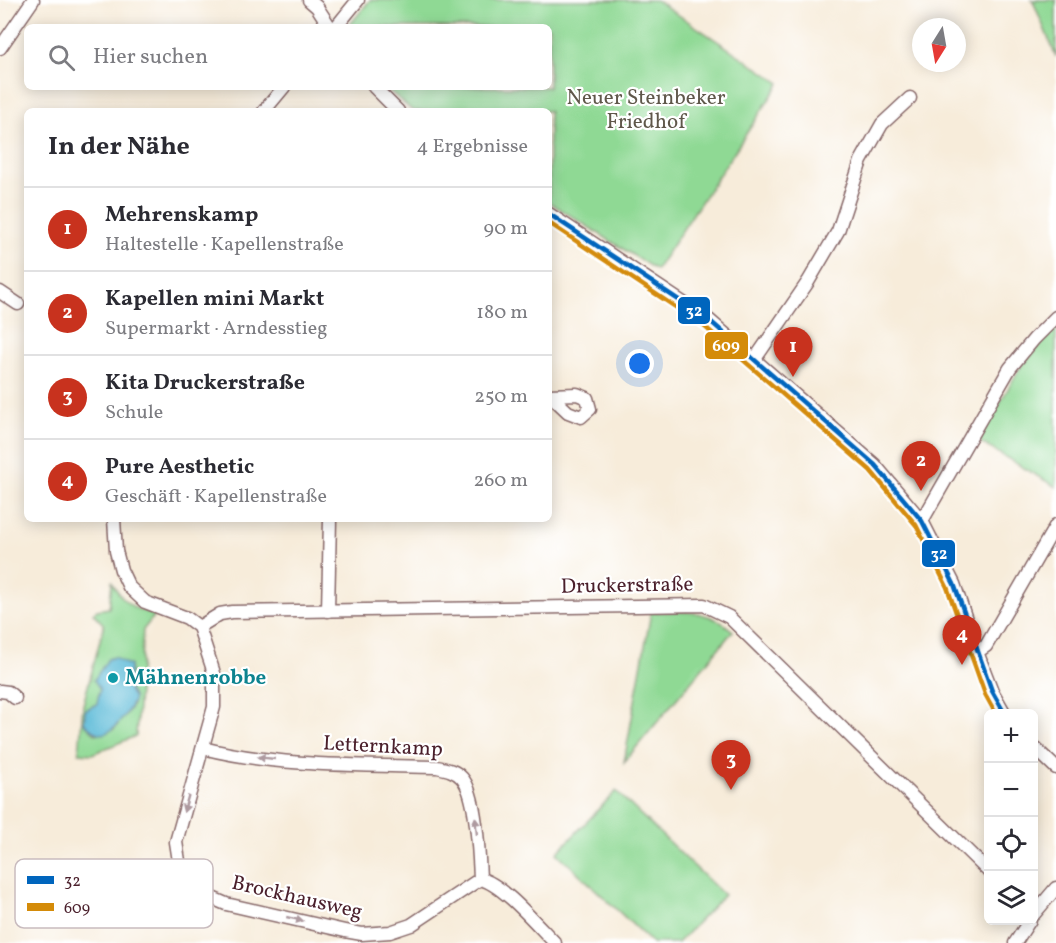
<!DOCTYPE html>
<html lang="de">
<head>
<meta charset="utf-8">
<style>
  :root { --surface:#fff; --page:#f7f7f7; --text:#2b2b33; --muted:#7c7c81; --line:#e1e1e2; --accent:#c8321e }
  body { margin:0; font-family:Vollkorn,serif; background:var(--page); color:var(--text) }
  .controls { position:absolute; right:18px; bottom:18px; display:grid; overflow:hidden; border-radius:9px; box-shadow:0 3px 15px #0003 }
  .controls button { width:54px; height:54px; display:grid; place-items:center; padding:0; border:0; border-bottom:2px solid var(--line); background:var(--surface); color:var(--text); font:30px sans-serif }
  .compass { position:absolute; left:912px; top:18px; width:54px; height:54px; border-radius:50%; background:var(--surface); box-shadow:0 3px 15px #0003; rotate:191deg }
  .you { position:absolute; left:640px; top:364px; width:21px; height:21px; margin:-15px; border:4px solid #fff; border-radius:50%; background:#1a73e8; box-shadow:0 0 0 9px #1a73e833 }
  .badge { display:grid; place-items:center; width:39px; height:39px; border-radius:50%; background:var(--accent); color:#fff; font-size:20px; font-weight:700 }
  .pin { position:absolute; translate:-50% -50px; filter:drop-shadow(0 2px 3px #0008) }
  .pin::after { content:''; position:absolute; top:32px; width:21px; height:18px; background:inherit; clip-path:polygon(0 0,100% 0,50% 100%) }
  .list { margin:0; padding:0; list-style:none }
  h2 { display:flex; justify-content:space-between; align-items:center; height:78px; margin:0; padding:0 24px; font-size:26px }
  h2 small { font-size:20px; font-weight:400; color:var(--muted) }
  .list li { display:grid; grid-template-columns:39px 1fr auto; gap:18px; align-items:center; box-sizing:border-box; height:84px; padding:0 24px; border-top:2px solid var(--line) }
  .list b { display:block; font-size:22px; white-space:nowrap }
  .list p { margin:0; font-size:20px; white-space:nowrap; color:var(--muted) }
  .list em { font-size:20px; font-style:normal; color:var(--muted) }
  .icon { flex:none; width:33px; height:33px; fill:none; stroke:currentColor; stroke-width:2; stroke-linecap:round; stroke-linejoin:round }
  .map { position:relative; flex:none; width:1056px; height:943px; overflow:hidden }
  .search { position:absolute; background:var(--surface); box-shadow:0 3px 15px #0003; left:24px; top:24px; width:528px; height:66px; display:flex; align-items:center; gap:15px; box-sizing:border-box; padding:0 21px; border-radius:9px; color:var(--muted); font-size:22px }
  .panel { position:absolute; background:var(--surface); box-shadow:0 3px 15px #0003; left:24px; top:108px; width:528px; height:414px; border-radius:9px }
  .map>svg:first-child { display:block }
  .green { fill:#8fd994; stroke:#6c7c60; stroke-width:1.5; fill-rule:evenodd }
  .water { fill:#59b9d7; stroke:#526c81; stroke-width:1.5 }
  .lines { fill:none; stroke-linecap:round; stroke-linejoin:round }
  .minor-casing { stroke:#876768; stroke-width:15 }
  .minor { stroke:#fff; stroke-width:12 }
  .bus-1-casing { stroke:#fff; stroke-width:9 }
  .bus-2-casing { stroke:#fff; stroke-width:9 }
  .bus-1 { stroke:#0065bd; stroke-width:4.5 }
  .bus-2 { stroke:#d48b09; stroke-width:4.5 }
  .oneway { fill:#ae9aa0 }
  .culture-dot { fill:#0f9aa8; stroke:#fff; stroke-width:2 }
  .labels { text-anchor:middle; dominant-baseline:central; stroke-width:4.5; stroke-linejoin:round; paint-order:stroke }
  .park-label { font-size:21px; fill:#5f574a; stroke:#fff }
  .street-label { font-size:21px; fill:#4a1f2b; stroke:#fff }
  .culture-label { font-size:21px; font-weight:bold; fill:#0d838f; stroke:#fff; text-anchor:start }
  .key { fill:#fff; stroke:#c9bcbf; stroke-width:1.5 }
  .key-label { font-size:16px; fill:#4a1f2b }
  .line-badge { stroke:#fff; stroke-width:2 }
  .badge-label { font-size:16px; text-anchor:middle; font-weight:bold; fill:#fff }
</style>
</head>
<body>
<div class="map">
<svg width="1056" height="943" viewBox="0 0 1056 943">
  <rect width="100%" height="100%" fill="#fff"/>
  <filter id="ink" filterUnits="userSpaceOnUse"><feTurbulence type="fractalNoise" baseFrequency=".0167" numOctaves="2"/><feDisplacementMap in="SourceGraphic" scale="12" xChannelSelector="R" yChannelSelector="G"/><feConvolveMatrix kernelMatrix="1 2 1 2 8 2 1 2 1" color-interpolation-filters="sRGB"/></filter>
  <filter id="wash" filterUnits="userSpaceOnUse"><feTurbulence type="fractalNoise" baseFrequency=".008" numOctaves="4" result="noise"/><feDisplacementMap in="SourceGraphic" scale="24" xChannelSelector="R" yChannelSelector="G"/><feGaussianBlur stdDeviation="1.35" result="paint"/><feColorMatrix in="noise" values="0 0 0 0 0 0 0 0 0 0 0 0 0 0 0 0 0 1.4 0 .05"/><feComposite in="paint" operator="in"/></filter>
  <g filter="url(#wash)">
    <rect width="100%" height="100%" fill="#f7ecda"/>
    <!-- green -->
    <g class="green">
      <polygon points="370,0 656,0 780,83 656,270 549,202 549,111 413,111 385,87 549,87 549,27 348,27"/>
      <polygon points="1032,0 1056,0 1056,57 1033,1"/>
      <polygon points="1056,327 1056,487 978,441 1021,366"/>
      <path d="M 112,582 C 122,601 133,610 155,615 L 143,630 L 136,736 L 92,754 L 79,753 L 83,705 L 104,625 L 93,613 L 97,610 L 109,608 ZM 130,666 L 129,690 L 132,706 L 114,729 L 95,734 L 84,723 L 85,710 L 97,704 L 100,689 Z"/>
      <path d="M 651,612 C 684,612 707,608 733,631 L 624,762 Z"/>
      <polygon points="616,791 724,895 678,943 652,943 557,853"/>
    </g>
    <!-- water -->
    <path class="water" d="M 114,657 L 130,666 L 129,690 L 134,698 C 132,707 127,712 122,719 C 108,737 99,739 84,723 L 85,710 L 97,704 L 100,689 L 94,680 L 108,659 Z"/>
  </g>
  <g filter="url(#ink)">
    <g class="lines">
      <!-- minor casing -->
      <g class="minor-casing">
        <g id="minor">
          <polyline points="309,0 317,7 330,27"/>
          <polyline points="336,27 358,0"/>
          <polyline points="0,48 33,0"/>
          <polyline points="374,87 398,111"/>
          <polyline points="264,111 284,87"/>
          <polyline points="549,214 709,320 875,465 922,521 954,584 977,652 992,691 1005,714"/>
          <polyline points="0,292 18,304"/>
          <polyline points="755,359 808,282 838,231 861,161 882,124 910,98"/>
          <polyline points="549,395 577,394 587,398 590,409 581,417 568,412 550,395"/>
          <polyline points="114,519 116,551 121,570 129,587 145,602 187,618 199,627 214,673 214,707 176,842 179,861 184,872 194,886 205,895 226,904 345,931 362,934 390,932 411,925 480,879"/>
          <polyline points="922,521 1010,368 1034,339 1056,317"/>
          <polyline points="328,611 330,519"/>
          <polyline points="199,627 220,614 232,612 704,605 729,617 988,871"/>
          <polyline points="977,652 986,646 1056,525"/>
          <polyline points="0,691 8,692 15,698"/>
          <polyline points="1034,747 1056,768"/>
          <path d="M 203,748 C 276,767 362,765 437,767 C 447,769 456,771 462,778 C 477,795 479,855 480,879"/>
          <path d="M 480,879 C 502,883 538,926 555,943"/>
          <polyline points="1034,914 1056,888"/>
          <polyline points="1015,943 1030,920"/>
        </g>
      </g>
      <!-- minor -->
      <use href="#minor" class="minor"/>
      <!-- bus-1 casing -->
      <g class="bus-1-casing">
        <polyline id="bus-1" points="549,214 709,320 875,465 922,521 954,584 992,691 1005,714"/>
      </g>
      <!-- bus-2 casing -->
      <g class="bus-2-casing">
        <polyline id="bus-2" points="549,223 704,326 870,470 916,525 947,587 985,694 996,714"/>
      </g>
      <!-- bus-1 -->
      <use href="#bus-1" class="bus-1"/>
      <!-- bus-2 -->
      <use href="#bus-2" class="bus-2"/>
    </g>
    <!-- one-way arrows -->
    <defs><path id="oneway-solid" d="M-6-.8H1V-3.2L6.5 0L1 3.2V.8H-6Z" transform="scale(1.5)"/></defs>
    <g class="oneway">
      <use href="#oneway-solid" transform="translate(266 758) rotate(-174)"/>
      <use href="#oneway-solid" transform="translate(186 804) rotate(106)"/>
      <use href="#oneway-solid" transform="translate(476 826) rotate(-96)"/>
      <use href="#oneway-solid" transform="translate(295 919) rotate(13)"/>
    </g>
  </g>
  <!-- markers -->
  <circle class="culture-dot" cx="113" cy="678" r="6"/>
  <g class="labels">
    <!-- park labels -->
    <g class="park-label">
      <text x="646" y="98">Neuer Steinbeker<tspan x="646" dy="24">Friedhof</tspan></text>
    </g>
    <!-- street labels -->
    <g class="street-label">
      <text transform="translate(627 586) rotate(-1)">Druckerstraße</text>
      <text transform="translate(383 747) rotate(3)">Letternkamp</text>
      <text transform="translate(297 898) rotate(13)">Brockhausweg</text>
    </g>
    <!-- culture labels -->
    <g class="culture-label">
      <text x="125" y="678">Mähnenrobbe</text>
    </g>
  </g>
  <!-- legend -->
  <rect x="15" y="859" width="198" height="69" rx="9" class="key"/>
  <rect x="27" y="876" width="27" height="8" fill="#0065bd"/>
  <rect x="27" y="903" width="27" height="8" fill="#d48b09"/>
  <g class="key-label">
    <text x="64" y="886">32</text>
    <text x="64" y="913">609</text>
  </g>
  <g class="line-badge">
    <rect x="677" y="296" width="34" height="29" rx="6" fill="#0065bd"/>
    <rect x="704" y="331" width="45" height="29" rx="6" fill="#d48b09"/>
    <rect x="921" y="539" width="35" height="29" rx="6" fill="#0065bd"/>
  </g>
  <g class="badge-label">
    <text x="694" y="316">32</text>
    <text x="726" y="351">609</text>
    <text x="939" y="559">32</text>
  </g>
</svg>
<div class="controls">
<button>+</button>
<button>−</button>
<button><svg class="icon" aria-label="locate" viewBox="0 0 24 24"><circle cx="12" cy="12" r="6"/><path d="M12 2v4M12 18v4M2 12h4M18 12h4"/></svg></button>
<button><svg class="icon" aria-label="layers" viewBox="0 0 24 24"><path d="M12 4l9 5-9 5-9-5zM3 14l9 5 9-5"/></svg></button>
</div>
<svg class="compass" viewBox="-18 -18 36 36"><path d="M0-13l5 13h-10z" fill="#e53935"/><path d="M0 13l5-13h-10z" fill="#7c7c81"/></svg>
<div class="you"></div>
<div class="pin badge" style="left:793px;top:377px">1</div>
<div class="pin badge" style="left:921px;top:491px">2</div>
<div class="pin badge" style="left:731px;top:790px">3</div>
<div class="pin badge" style="left:962px;top:665px">4</div>
<div class="search"><svg class="icon" aria-label="search" viewBox="0 0 24 24"><circle cx="10" cy="10" r="6"/><path d="M15 15l6 6"/></svg>Hier suchen</div>
<section class="panel">
<h2>In der Nähe<small>4 Ergebnisse</small></h2>
<ul class="list">
<li><span class="badge">1</span><div><b>Mehrenskamp</b><p>Haltestelle · Kapellenstraße</p></div><em>90 m</em></li>
<li><span class="badge">2</span><div><b>Kapellen mini Markt</b><p>Supermarkt · Arndesstieg</p></div><em>180 m</em></li>
<li><span class="badge">3</span><div><b>Kita Druckerstraße</b><p>Schule</p></div><em>250 m</em></li>
<li><span class="badge">4</span><div><b>Pure Aesthetic</b><p>Geschäft · Kapellenstraße</p></div><em>260 m</em></li>
</ul>
</section>
</div>
</body>
</html>
